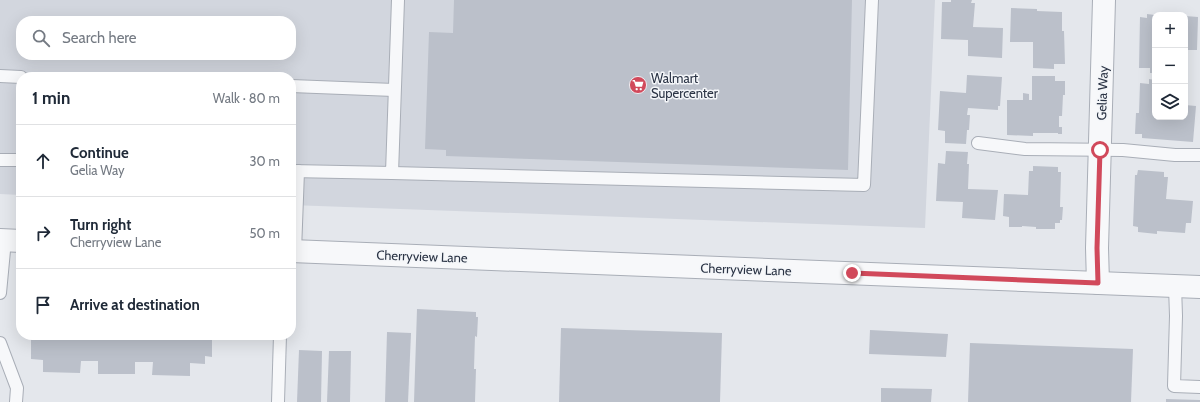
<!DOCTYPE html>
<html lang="en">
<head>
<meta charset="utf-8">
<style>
  :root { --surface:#fff; --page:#f6f6f7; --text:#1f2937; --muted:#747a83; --line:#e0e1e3 }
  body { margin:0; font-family:Cabin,sans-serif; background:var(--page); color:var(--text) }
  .controls { position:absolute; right:12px; top:12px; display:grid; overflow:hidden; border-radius:8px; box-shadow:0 4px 16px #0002 }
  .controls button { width:36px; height:36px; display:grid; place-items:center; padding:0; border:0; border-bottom:1px solid var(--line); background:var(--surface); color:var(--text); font:20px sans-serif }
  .stop { position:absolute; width:12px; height:12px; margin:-9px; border:3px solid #d1495b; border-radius:50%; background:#fff }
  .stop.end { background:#d1495b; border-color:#fff; box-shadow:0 1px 4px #0008 }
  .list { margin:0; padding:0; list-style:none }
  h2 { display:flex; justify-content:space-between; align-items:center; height:52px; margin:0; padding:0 16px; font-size:17px }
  h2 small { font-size:13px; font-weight:400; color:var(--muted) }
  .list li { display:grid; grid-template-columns:26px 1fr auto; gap:12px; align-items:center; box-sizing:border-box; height:72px; padding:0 16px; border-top:1px solid var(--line) }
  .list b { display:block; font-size:15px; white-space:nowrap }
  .list p { margin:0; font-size:13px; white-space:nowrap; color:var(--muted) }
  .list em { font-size:13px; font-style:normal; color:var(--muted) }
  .icon { flex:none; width:22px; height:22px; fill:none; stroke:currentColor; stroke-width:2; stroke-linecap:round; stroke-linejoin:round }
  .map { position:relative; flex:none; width:1200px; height:402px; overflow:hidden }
  .search { position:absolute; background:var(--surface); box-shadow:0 4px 16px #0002; left:16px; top:16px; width:280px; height:44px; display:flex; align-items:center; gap:10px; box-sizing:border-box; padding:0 14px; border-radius:16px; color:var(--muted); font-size:15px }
  .panel { position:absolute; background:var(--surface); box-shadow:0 4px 16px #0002; left:16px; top:72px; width:280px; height:268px; border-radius:16px }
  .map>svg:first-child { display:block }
  .built { fill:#d2d6de; fill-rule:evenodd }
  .building { fill:#bbc0ca }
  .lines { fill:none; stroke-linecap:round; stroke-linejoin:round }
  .service-casing { stroke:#a9aeb7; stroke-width:14 }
  .minor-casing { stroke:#a9aeb7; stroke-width:24 }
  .service { stroke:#f7f8fa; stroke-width:12 }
  .minor { stroke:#f7f8fa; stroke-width:22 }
  .route { stroke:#d1495b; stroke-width:5 }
  .labels { text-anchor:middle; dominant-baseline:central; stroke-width:3; stroke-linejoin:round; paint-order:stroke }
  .poi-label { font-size:13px; fill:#2b3445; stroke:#f4f6f9; text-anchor:start }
  .street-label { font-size:13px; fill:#2b3445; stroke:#f4f6f9 }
</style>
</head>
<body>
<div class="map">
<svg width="1200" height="402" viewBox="0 0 1200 402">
  <rect width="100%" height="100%" fill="#e4e7ec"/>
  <!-- built -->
  <path class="built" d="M 0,0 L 935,0 L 925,228 L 291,205 L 291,77 L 21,77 L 21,195 L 0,194 ZM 21,21 L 291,21 L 291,55 L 21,55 Z"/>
  <!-- building -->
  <g class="building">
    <polygon points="454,0 852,0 848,170 446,156 446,150 425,149 429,32 453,33"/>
    <polygon points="951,0 972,0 971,3 975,3 973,27 1003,28 1002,58 968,56 968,40 941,39 942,2 951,2"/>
    <polygon points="1011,8 1037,9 1037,11 1062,12 1062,31 1064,31 1065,64 1054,64 1054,69 1033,68 1033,42 1010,42"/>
    <polygon points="1147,14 1155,15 1155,73 1150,73 1150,68 1139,68 1140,17 1147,18"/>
    <polygon points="1185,16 1198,17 1197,50 1185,50"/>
    <polygon points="967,75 1002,77 1000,106 998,106 998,110 968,108 967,115 970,115 969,130 967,130 966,144 945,143 945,131 938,130 940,91 966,93"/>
    <polygon points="1032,76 1055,76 1055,81 1065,81 1065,95 1063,95 1062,116 1059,116 1059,127 1062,127 1062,134 1058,134 1058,133 1033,133 1033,136 1007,135 1007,100 1023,100 1023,93 1029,94 1029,100 1032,100"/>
    <polygon points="1149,79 1155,80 1155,117 1185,117 1185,105 1196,106 1193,142 1142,138 1142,134 1135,134 1136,113 1139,113 1140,83 1149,84"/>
    <polygon points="946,151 968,152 967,164 969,164 968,189 998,190 995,220 962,218 963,202 936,201 938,163 945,164"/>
    <polygon points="1033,166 1058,167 1058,172 1061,172 1060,207 1063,207 1062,220 1060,220 1060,223 1055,223 1055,229 1036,229 1036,227 1022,226 1022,227 1009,227 1009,217 1003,216 1004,194 1028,195 1029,171 1033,171"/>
    <polygon points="1138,170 1164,172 1164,177 1168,177 1166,199 1193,201 1191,223 1186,223 1185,233 1157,231 1157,234 1138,232 1138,227 1133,226 1135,175 1137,175"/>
    <polygon points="417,309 476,312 476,317 478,317 477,337 475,336 474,369 476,369 475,402 414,402"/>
    <polygon points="561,328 722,333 720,402 559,402"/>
    <polygon points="870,330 948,334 946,357 869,354"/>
    <polygon points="387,332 411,333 408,402 385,402"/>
    <polygon points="31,335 212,335 212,357 205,356 205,364 190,363 190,376 152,375 153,362 135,362 135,374 98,374 98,361 81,361 80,373 43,372 43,360 31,359"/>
    <polygon points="970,343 1133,349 1131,402 968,402"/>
    <polygon points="299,350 322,351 321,402 297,402"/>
    <polygon points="329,351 351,351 350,402 327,402"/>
    <polygon points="881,388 932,389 931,402 881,402"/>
    <polygon points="1166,399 1200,400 1200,402 1166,402"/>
  </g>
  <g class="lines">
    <!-- service casing -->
    <g class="service-casing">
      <g id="service">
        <polyline points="0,76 21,77"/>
        <polyline points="291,86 394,90"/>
        <polyline points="978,143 1025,149 1123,150 1175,155 1200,155"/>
        <polyline points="0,160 21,160"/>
        <polyline points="291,171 392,173 398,0"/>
        <polyline points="392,173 864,185 872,0"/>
        <polyline points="295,251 298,171"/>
        <polyline points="1175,286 1176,316 1174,386 1200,387"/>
        <polyline points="0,293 5,240"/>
        <polyline points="0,343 17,388 16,402"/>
        <polyline points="278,402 280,335"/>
      </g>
    </g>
    <!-- minor casing -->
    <g class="minor-casing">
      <g id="minor">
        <polyline points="0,240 21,241"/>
        <polyline points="291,251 1200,287"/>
        <polyline points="1098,283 1097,248 1104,0"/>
      </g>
    </g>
    <!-- service -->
    <use href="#service" class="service"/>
    <!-- minor -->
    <use href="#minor" class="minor"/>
  </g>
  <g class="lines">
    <!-- route -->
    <polyline class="route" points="852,273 1098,283 1097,248 1100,150"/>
  </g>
  <!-- icons -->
  <defs>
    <g id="supermarket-disc" transform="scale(0.9)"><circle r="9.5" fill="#d1495b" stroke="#f4f6f9"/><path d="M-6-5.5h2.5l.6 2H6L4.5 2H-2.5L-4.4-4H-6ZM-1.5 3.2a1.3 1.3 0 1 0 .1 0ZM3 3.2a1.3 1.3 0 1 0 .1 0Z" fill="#fff"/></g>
  </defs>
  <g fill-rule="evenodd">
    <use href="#supermarket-disc" x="638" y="85"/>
  </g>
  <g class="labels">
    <!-- poi labels -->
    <g class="poi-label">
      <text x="651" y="78">Walmart<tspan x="651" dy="15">Supercenter</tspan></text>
    </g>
    <!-- street labels -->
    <g class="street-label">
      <text transform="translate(1102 93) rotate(-88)">Gelia Way</text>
      <text transform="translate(422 256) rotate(2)">Cherryview Lane</text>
      <text transform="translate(746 269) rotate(2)">Cherryview Lane</text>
    </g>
  </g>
</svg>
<div class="controls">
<button>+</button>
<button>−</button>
<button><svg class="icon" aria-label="layers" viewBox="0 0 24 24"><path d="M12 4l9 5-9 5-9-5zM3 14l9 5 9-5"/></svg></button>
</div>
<div class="stop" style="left:1100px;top:150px"></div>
<div class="stop end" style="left:852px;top:273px"></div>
<div class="search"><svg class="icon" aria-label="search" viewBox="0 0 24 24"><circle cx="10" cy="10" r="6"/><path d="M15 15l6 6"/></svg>Search here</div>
<section class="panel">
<h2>1 min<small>Walk · 80 m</small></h2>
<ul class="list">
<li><svg class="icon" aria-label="ahead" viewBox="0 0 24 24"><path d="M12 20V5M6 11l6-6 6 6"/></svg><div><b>Continue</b><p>Gelia Way</p></div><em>30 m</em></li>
<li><svg class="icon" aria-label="right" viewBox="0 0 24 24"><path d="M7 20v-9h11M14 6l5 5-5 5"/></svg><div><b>Turn right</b><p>Cherryview Lane</p></div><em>50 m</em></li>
<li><svg class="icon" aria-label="arrive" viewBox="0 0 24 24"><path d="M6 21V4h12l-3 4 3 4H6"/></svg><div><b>Arrive at destination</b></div></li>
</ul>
</section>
</div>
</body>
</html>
